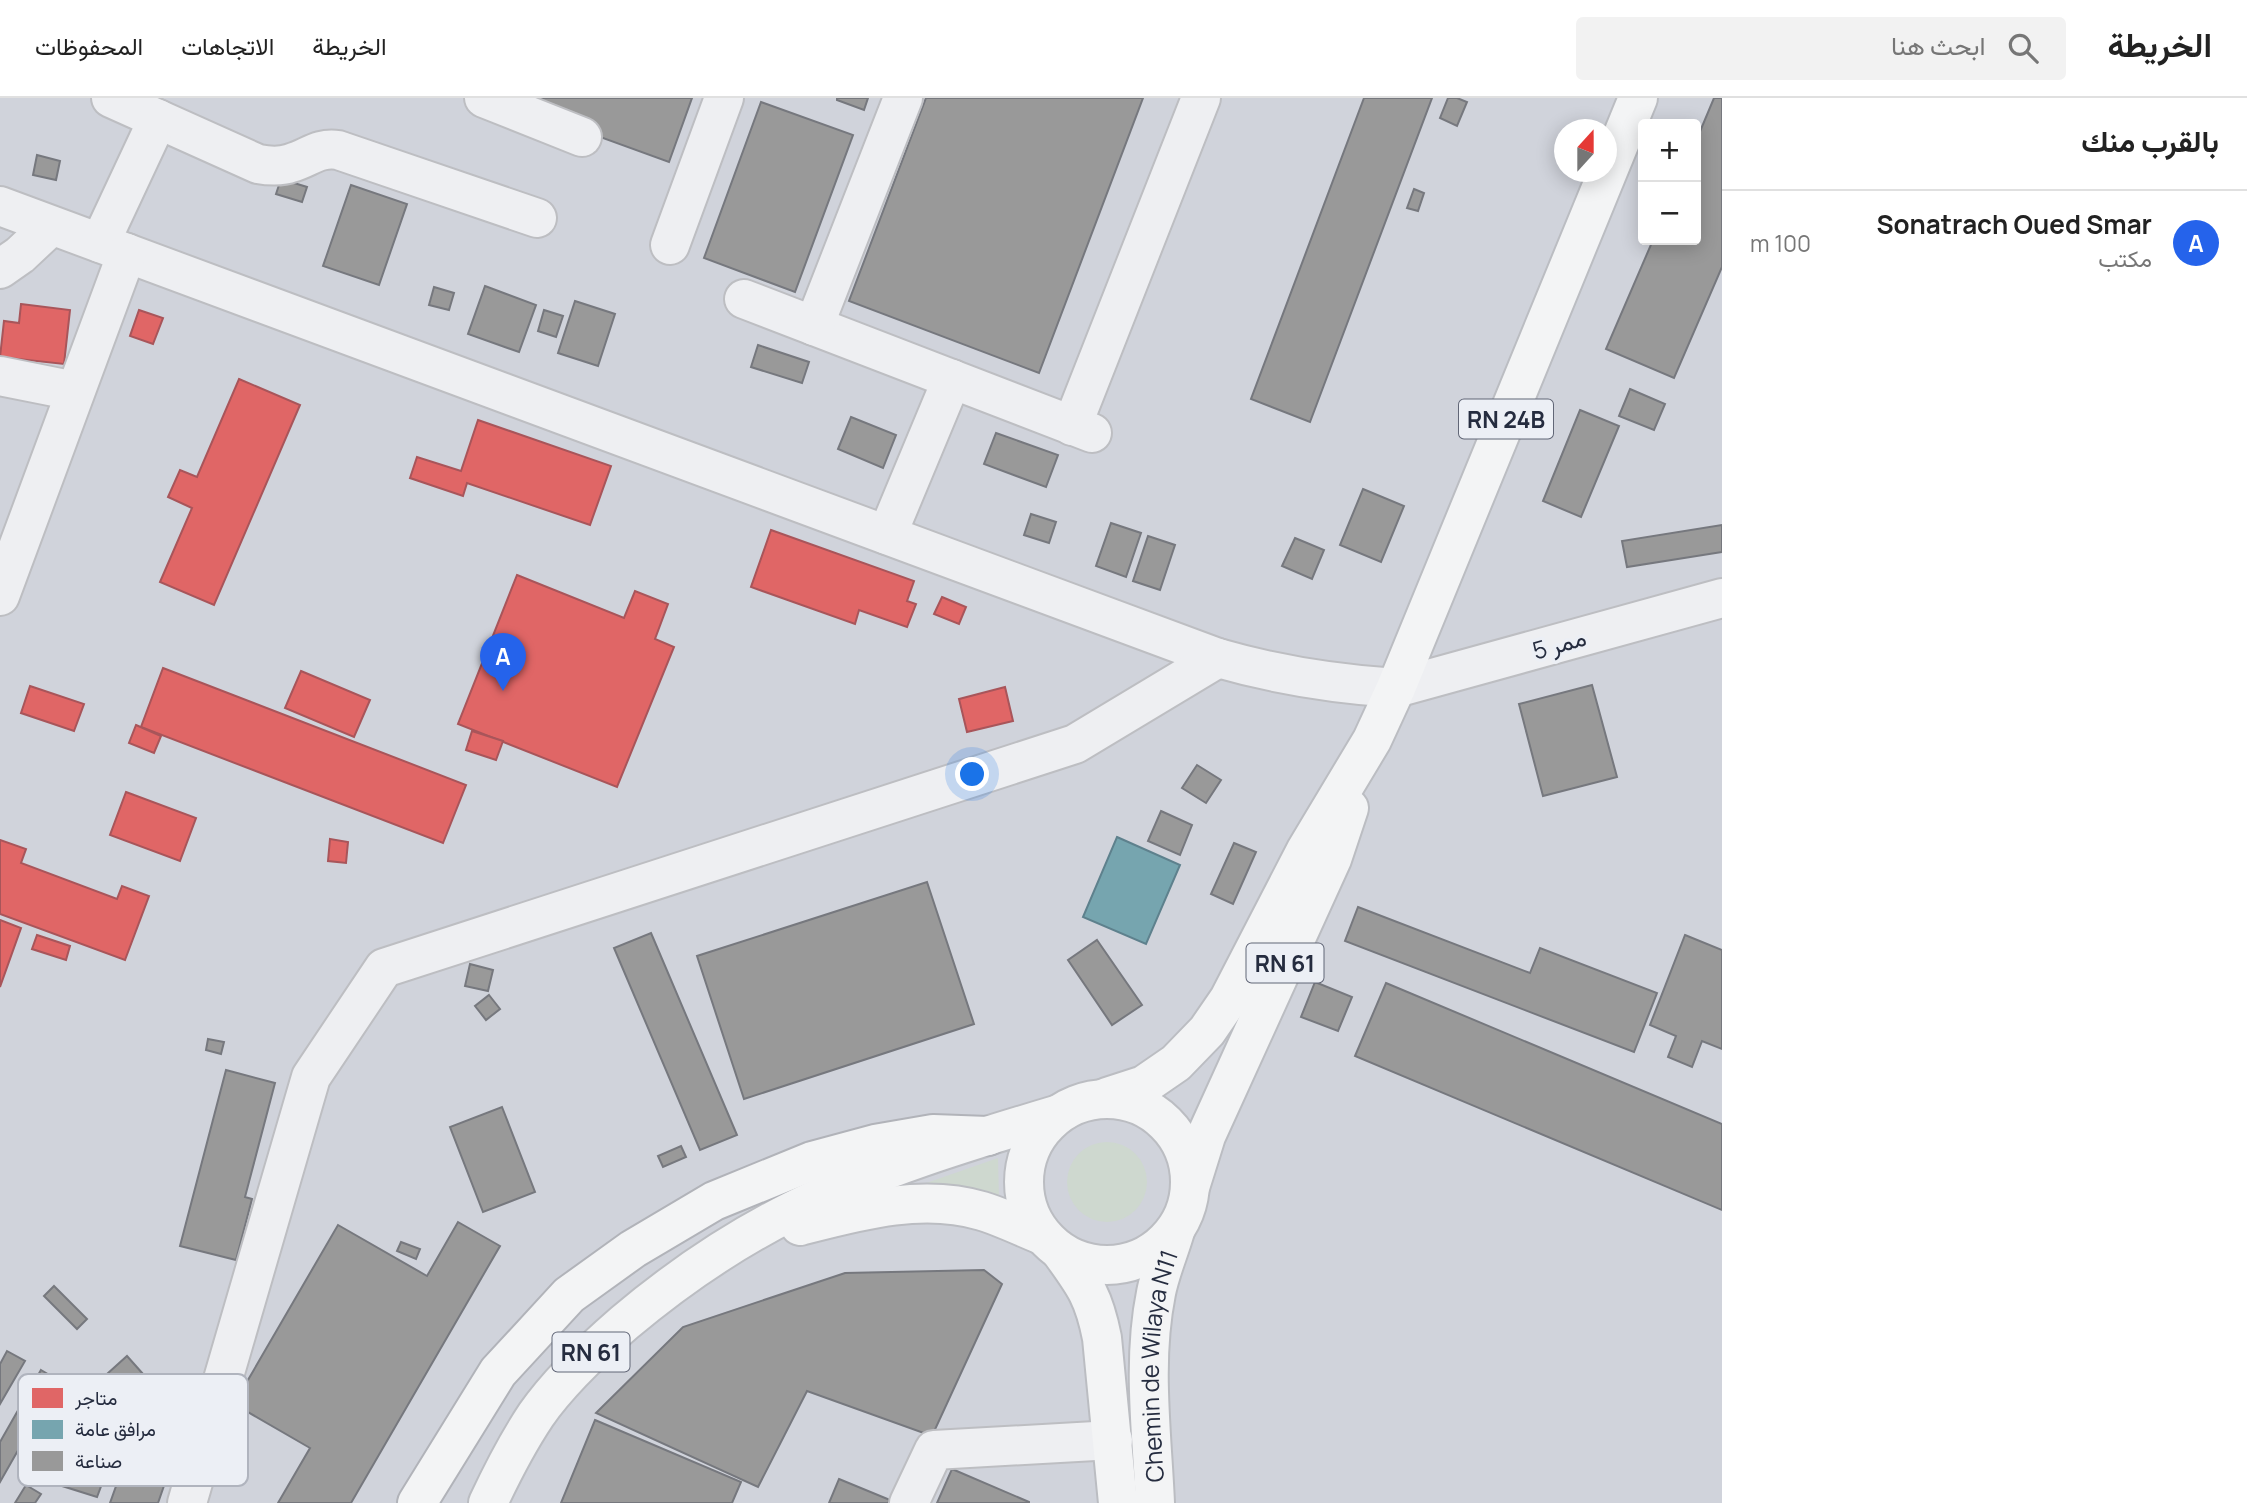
<!DOCTYPE html>
<html lang="ar">
<head>
<meta charset="utf-8">
<style>
  :root { --surface:#fff; --page:#f2f2f2; --text:#222; --muted:#767676; --line:#e0e0e0; --accent:#2563eb }
  body { margin:0; font-family:Manrope,Vazirmatn,sans-serif; background:var(--page); color:var(--text); direction:rtl }
  .controls { position:absolute; right:21px; top:21px; display:grid; overflow:hidden; border-radius:7px; box-shadow:0 4px 18px #0003 }
  .controls button { width:63px; height:63px; display:grid; place-items:center; padding:0; border:0; border-bottom:2px solid var(--line); background:var(--surface); color:var(--text); font:35px sans-serif }
  .compass { position:absolute; left:1554px; top:21px; width:63px; height:63px; border-radius:50%; background:var(--surface); box-shadow:0 4px 18px #0003; rotate:21deg }
  .you { position:absolute; left:973px; top:677px; width:24px; height:24px; margin:-18px; border:5px solid #fff; border-radius:50%; background:#1a73e8; box-shadow:0 0 0 10px #1a73e833 }
  .badge { display:grid; place-items:center; width:46px; height:46px; border-radius:50%; background:var(--accent); color:#fff; font-size:23px; font-weight:700 }
  .pin { position:absolute; translate:-50% -58px; filter:drop-shadow(0 2px 4px #0008) }
  .pin::after { content:''; position:absolute; top:37px; width:24px; height:21px; background:inherit; clip-path:polygon(0 0,100% 0,50% 100%) }
  .list { margin:0; padding:0; list-style:none }
  h2 { display:flex; justify-content:space-between; align-items:center; height:91px; margin:0; padding:0 28px; font-size:30px }
  h2 small { font-size:23px; font-weight:400; color:var(--muted) }
  .list li { display:grid; grid-template-columns:46px 1fr auto; gap:21px; align-items:center; box-sizing:border-box; height:105px; padding:0 28px; border-top:2px solid var(--line) }
  .list b { display:block; font-size:26px; white-space:nowrap }
  .list p { margin:0; font-size:23px; white-space:nowrap; color:var(--muted) }
  .list em { font-size:23px; font-style:normal; color:var(--muted) }
  .icon { flex:none; width:38px; height:38px; fill:none; stroke:currentColor; stroke-width:2; stroke-linecap:round; stroke-linejoin:round }
  .map { position:relative; flex:none; width:1722px; height:1405px; overflow:hidden; direction:ltr }
  header { display:flex; align-items:center; gap:42px; box-sizing:border-box; height:98px; padding:0 35px; background:var(--surface); border-bottom:2px solid var(--line) }
  header strong { font-size:33px }
  nav { display:flex; gap:38px; margin-inline-start:auto; font-size:24px }
  .search { width:490px; height:63px; background:var(--page); display:flex; align-items:center; gap:18px; box-sizing:border-box; padding:0 24px; border-radius:7px; color:var(--muted); font-size:26px }
  main { display:flex }
  aside { flex:1; background:var(--surface) }
  .map>svg:first-child { display:block }
  .built { fill:#d0d3db; fill-rule:evenodd }
  .green { fill:#ced8cf }
  .shops { fill:#e06666; stroke:#a8555a; stroke-width:2 }
  .public { fill:#76a5af; stroke:#5e818d; stroke-width:2 }
  .industry { fill:#999; stroke:#76787e; stroke-width:2 }
  .lines { fill:none; stroke-linecap:round; stroke-linejoin:round }
  .minor-casing { stroke:#bdbec2; stroke-width:42 }
  .major-casing { stroke:#bbbdc2; stroke-width:42 }
  .highway-casing { stroke:#b1b3b9; stroke-width:42 }
  .minor { stroke:#eeeff2; stroke-width:38 }
  .major { stroke:#f3f4f5; stroke-width:38 }
  .highway { stroke:#f3f4f5; stroke-width:38 }
  .labels { text-anchor:middle; dominant-baseline:central; stroke-width:7; stroke-linejoin:round; paint-order:stroke }
  .shield { fill:#eceff5; stroke:#616676; stroke-width:2 }
  .shield-label { font-size:23px; font-weight:bold; fill:#252c3f }
  .street-label { font-size:24px; fill:#252c3f; stroke:#eceff5 }
  .key { fill:#eceff5; stroke:#b0b4be; stroke-width:2 }
  .key-label { font-size:19px; fill:#252c3f }
</style>
</head>
<body>
<header>
<strong>الخريطة</strong>
<div class="search"><svg class="icon" aria-label="search" viewBox="0 0 24 24"><circle cx="10" cy="10" r="6"/><path d="M15 15l6 6"/></svg>ابحث هنا</div>
<nav><a>الخريطة</a><a>الاتجاهات</a><a>المحفوظات</a></nav>
</header>
<main>
<aside>
<h2>بالقرب منك<small></small></h2>
<ul class="list">
<li><span class="badge">A</span><div><b>Sonatrach Oued Smar</b><p>مكتب</p></div><em>100 m</em></li>
</ul>
</aside>
<div class="map">
<svg width="1722" height="1405" viewBox="0 0 1722 1405">
  <rect width="100%" height="100%" fill="#dfe0e4"/>
  <!-- built -->
  <path class="built" d="M 0,0 L 1722,0 L 1722,1405 L 0,1405 ZM 1643,26 L 1696,26 L 1696,142 L 1643,142 ZM 1564,32 L 1606,32 L 1606,74 L 1564,74 Z"/>
  <!-- green -->
  <g class="green">
    <circle cx="1107" cy="1084" r="40"/>
    <polygon points="998,1060 999,1100 912,1090"/>
  </g>
  <!-- shops -->
  <g class="shops">
    <polygon points="21,206 70,212 64,266 0,259 4,223 19,225"/>
    <polygon points="139,212 163,220 153,246 130,238"/>
    <polygon points="239,281 300,307 214,507 160,484 192,410 168,399 180,372 197,379"/>
    <polygon points="478,322 611,368 590,427 467,385 463,398 410,380 417,359 461,373"/>
    <polygon points="771,432 914,483 907,503 916,506 907,529 859,512 855,526 751,489"/>
    <polygon points="517,477 624,520 635,493 668,506 655,541 674,549 617,689 458,626"/>
    <polygon points="942,499 966,509 959,526 934,516"/>
    <polygon points="163,570 466,687 443,745 141,629"/>
    <polygon points="301,573 370,602 354,639 285,610"/>
    <polygon points="30,588 84,606 74,633 21,615"/>
    <polygon points="1005,589 1013,623 967,634 959,601"/>
    <polygon points="136,627 161,638 154,655 129,645"/>
    <polygon points="472,633 503,643 496,662 466,652"/>
    <polygon points="126,694 196,720 180,763 110,737"/>
    <polygon points="330,741 348,744 346,765 328,763"/>
    <polygon points="0,742 26,751 21,765 117,801 122,788 149,798 125,862 0,816"/>
    <polygon points="0,822 21,830 0,889"/>
    <polygon points="37,837 70,848 66,862 32,851"/>
  </g>
  <!-- public -->
  <polygon class="public" points="1117,739 1180,767 1146,846 1083,819"/>
  <!-- industry -->
  <g class="industry">
    <polygon points="493,0 692,0 669,64"/>
    <polygon points="837,0 868,0 864,12 837,2"/>
    <polygon points="926,0 1143,0 1039,275 849,203"/>
    <polygon points="1364,0 1432,0 1310,324 1251,301"/>
    <polygon points="1448,0 1457,0 1467,4 1457,28 1440,20"/>
    <polygon points="1714,0 1722,0 1722,169 1674,280 1606,251 1653,142 1696,142 1696,43"/>
    <polygon points="761,4 853,37 795,194 704,160"/>
    <polygon points="37,57 60,63 56,82 33,77"/>
    <polygon points="281,81 307,89 302,104 276,96"/>
    <polygon points="351,87 407,106 379,187 323,168"/>
    <polygon points="1414,91 1424,95 1418,113 1407,110"/>
    <polygon points="485,188 536,207 519,254 468,236"/>
    <polygon points="434,189 454,195 449,212 429,207"/>
    <polygon points="575,203 615,216 598,268 558,255"/>
    <polygon points="544,212 563,218 556,239 538,233"/>
    <polygon points="758,247 809,264 802,285 751,269"/>
    <polygon points="1630,291 1665,306 1654,332 1619,318"/>
    <polygon points="1580,312 1619,328 1581,419 1543,403"/>
    <polygon points="851,319 896,337 883,370 838,351"/>
    <polygon points="996,335 1058,357 1046,389 984,366"/>
    <polygon points="1363,391 1404,408 1381,464 1340,447"/>
    <polygon points="1031,416 1056,424 1049,445 1024,437"/>
    <polygon points="1111,425 1141,435 1126,479 1096,468"/>
    <polygon points="1722,427 1722,454 1627,469 1622,443"/>
    <polygon points="1148,438 1175,447 1160,492 1133,483"/>
    <polygon points="1295,440 1324,452 1312,481 1282,468"/>
    <polygon points="1592,587 1617,679 1543,698 1519,606"/>
    <polygon points="1197,667 1221,682 1206,705 1182,690"/>
    <polygon points="1161,713 1192,727 1180,757 1148,743"/>
    <polygon points="1234,745 1256,754 1233,806 1211,796"/>
    <polygon points="927,784 974,926 744,1001 697,858"/>
    <polygon points="1358,809 1530,875 1540,850 1657,895 1634,954 1345,843"/>
    <polygon points="651,835 737,1037 700,1052 614,850"/>
    <polygon points="1685,837 1722,852 1722,951 1702,943 1692,969 1668,959 1676,938 1650,927"/>
    <polygon points="1097,842 1142,907 1112,927 1068,862"/>
    <polygon points="470,866 493,872 488,893 465,888"/>
    <polygon points="1315,884 1352,899 1338,933 1301,919"/>
    <polygon points="1386,885 1722,1026 1722,1112 1355,958"/>
    <polygon points="489,897 500,911 486,922 475,908"/>
    <polygon points="208,941 224,944 221,956 206,952"/>
    <polygon points="226,972 275,985 245,1099 252,1101 236,1162 180,1148"/>
    <polygon points="502,1009 535,1094 483,1114 450,1029"/>
    <polygon points="681,1048 686,1059 663,1069 658,1058"/>
    <polygon points="458,1124 500,1148 351,1405 278,1405 310,1350 234,1306 338,1127 427,1178"/>
    <polygon points="401,1144 420,1151 416,1161 397,1153"/>
    <polygon points="984,1172 1002,1186 932,1338 807,1293 758,1389 596,1315 683,1229 845,1175"/>
    <polygon points="54,1188 87,1221 77,1231 44,1198"/>
    <polygon points="7,1253 25,1263 0,1306 0,1266"/>
    <polygon points="127,1258 167,1303 128,1338 87,1294"/>
    <polygon points="41,1272 58,1282 0,1384 0,1344"/>
    <polygon points="595,1322 741,1384 732,1405 561,1405"/>
    <polygon points="134,1338 176,1353 158,1405 110,1405"/>
    <polygon points="65,1370 103,1383 97,1399 59,1387"/>
    <polygon points="952,1371 1029,1404 1029,1405 937,1405"/>
    <polygon points="839,1381 890,1402 888,1405 829,1405"/>
    <polygon points="26,1387 41,1396 35,1405 15,1405"/>
  </g>
  <g class="lines">
    <!-- minor casing -->
    <g class="minor-casing">
      <g id="minor">
        <path d="M 111,0 L 258,66 C 269,68 280,69 291,65 C 309,60 318,49 338,52 L 537,120"/>
        <polyline points="484,0 582,39"/>
        <path d="M 0,108 L 1218,560 C 1277,577 1335,586 1396,590 L 1722,500"/>
        <polyline points="100,145 158,21"/>
        <polyline points="670,147 724,0"/>
        <polyline points="0,171 20,157 51,128"/>
        <polyline points="744,201 1092,335"/>
        <polyline points="814,228 903,0"/>
        <polyline points="0,278 75,293"/>
        <polyline points="1072,328 1201,0"/>
        <polyline points="887,437 952,281"/>
        <polyline points="0,498 127,155"/>
        <polyline points="187,1405 311,979 384,870 1075,646 1218,560"/>
        <polyline points="909,1405 934,1352 1113,1342"/>
      </g>
    </g>
    <!-- major casing -->
    <g class="major-casing">
      <g id="major">
        <polyline points="1107,999 1144,987 1176,965 1207,933 1229,901 1306,752 1372,642 1396,590 1638,0"/>
        <circle cx="1107" cy="1084" r="83"/>
        <polyline points="1191,1086 1206,1038 1332,761 1349,710"/>
        <path d="M 800,1128 C 858,1113 922,1095 982,1113 C 1002,1119 1022,1129 1042,1137"/>
        <path d="M 1061,1154 C 1085,1187 1094,1199 1102,1240 L 1118,1405"/>
        <path d="M 488,1405 C 502,1375 518,1344 536,1317 C 559,1284 594,1251 624,1225 C 675,1182 732,1143 792,1113 C 873,1072 969,1043 1056,1017"/>
        <path id="s1" d="M 1155,1405 C 1152,1336 1142,1264 1156,1195 C 1160,1174 1169,1154 1175,1133"/>
      </g>
    </g>
    <!-- highway casing -->
    <g class="highway-casing">
      <polyline id="highway" points="417,1405 498,1274 569,1197 633,1151 714,1103 812,1063 875,1046 933,1036 988,1038"/>
    </g>
    <!-- minor -->
    <use href="#minor" class="minor"/>
    <!-- major -->
    <use href="#major" class="major"/>
    <!-- highway -->
    <use href="#highway" class="highway"/>
  </g>
  <g class="labels">
    <!-- shield labels -->
    <g class="shield">
      <rect x="1459" y="301.5" width="94" height="39" rx="5"/>
      <rect x="1246.5" y="845.5" width="77" height="39" rx="5"/>
      <rect x="552.5" y="1234.5" width="77" height="39" rx="5"/>
    </g>
    <g class="shield-label">
      <text x="1506" y="321">RN 24B</text>
      <text x="1285" y="865">RN 61</text>
      <text x="591" y="1254">RN 61</text>
    </g>
    <!-- street labels -->
    <g class="street-label">
      <text transform="translate(1559 545) rotate(-16)">ممر 5</text>
      <text stroke="none"><textPath href="#s1" startOffset="138">Chemin de Wilaya N11</textPath></text>
    </g>
  </g>
  <!-- legend -->
  <rect x="18" y="1276" width="230" height="112" rx="10" class="key"/>
  <rect x="32" y="1290" width="31" height="20" fill="#e06666"/>
  <rect x="32" y="1322" width="31" height="19" fill="#76a5af"/>
  <rect x="32" y="1353" width="31" height="20" fill="#999"/>
  <g class="key-label">
    <text x="75" y="1307">متاجر</text>
    <text x="75" y="1338">مرافق عامة</text>
    <text x="75" y="1370">صناعة</text>
  </g>
</svg>
<div class="controls">
<button>+</button>
<button>−</button>
</div>
<svg class="compass" viewBox="-18 -18 36 36"><path d="M0-13l5 13h-10z" fill="#e53935"/><path d="M0 13l5-13h-10z" fill="#767676"/></svg>
<div class="you"></div>
<div class="pin badge" style="left:503px;top:593px">A</div>
</div>
</main>
</body>
</html>
